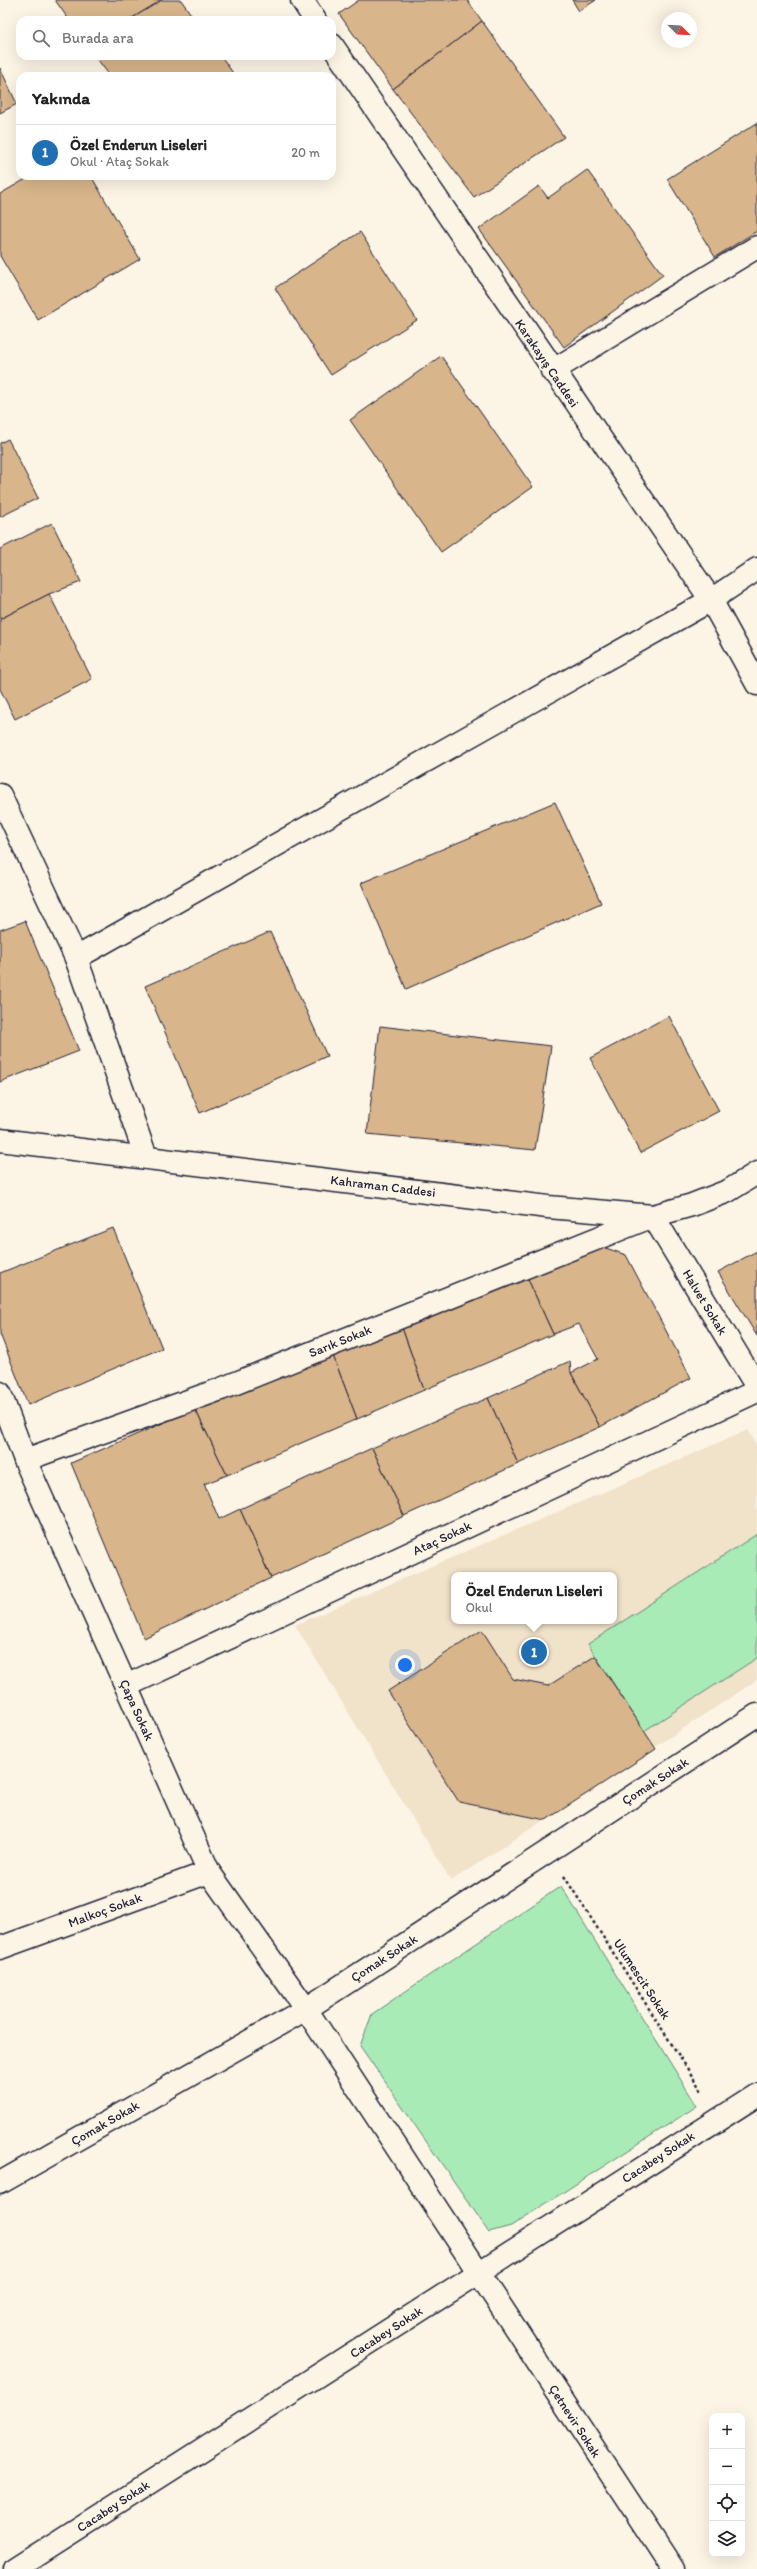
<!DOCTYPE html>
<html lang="tr">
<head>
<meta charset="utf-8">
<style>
  :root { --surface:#fff; --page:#f6f6f6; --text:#222; --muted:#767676; --line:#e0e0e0; --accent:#1f6fb2 }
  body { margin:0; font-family:Itim,sans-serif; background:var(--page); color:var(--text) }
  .controls { position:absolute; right:12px; bottom:12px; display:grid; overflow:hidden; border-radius:8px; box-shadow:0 4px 16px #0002 }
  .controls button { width:36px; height:36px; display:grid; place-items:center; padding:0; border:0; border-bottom:1px solid var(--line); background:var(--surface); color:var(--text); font:20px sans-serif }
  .compass { position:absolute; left:661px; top:12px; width:36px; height:36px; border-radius:50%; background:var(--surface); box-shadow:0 4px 16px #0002; rotate:114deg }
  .you { position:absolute; left:405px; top:1665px; width:14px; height:14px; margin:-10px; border:3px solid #fff; border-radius:50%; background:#1a73e8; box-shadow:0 0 0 6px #1a73e833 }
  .badge { display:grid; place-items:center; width:26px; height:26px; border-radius:50%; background:var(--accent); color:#fff; font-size:13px; font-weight:700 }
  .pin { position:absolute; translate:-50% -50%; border:2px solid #fff; box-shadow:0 1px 4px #0006 }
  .popup { position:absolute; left:451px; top:1572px; width:166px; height:52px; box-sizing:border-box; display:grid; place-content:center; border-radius:8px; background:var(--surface); filter:drop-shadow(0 1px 3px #0005); font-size:13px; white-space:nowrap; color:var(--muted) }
  .popup b { font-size:15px; color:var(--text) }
  .popup::after { content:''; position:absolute; left:50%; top:100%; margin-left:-8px; border:8px solid transparent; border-top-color:var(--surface) }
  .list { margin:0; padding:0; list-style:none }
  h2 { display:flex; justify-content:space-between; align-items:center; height:52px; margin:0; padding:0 16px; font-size:17px }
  h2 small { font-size:13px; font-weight:400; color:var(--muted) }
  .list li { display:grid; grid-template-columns:26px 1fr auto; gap:12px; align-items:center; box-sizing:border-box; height:56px; padding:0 16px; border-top:1px solid var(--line) }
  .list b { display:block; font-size:15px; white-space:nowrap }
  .list p { margin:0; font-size:13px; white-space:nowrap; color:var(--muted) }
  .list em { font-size:13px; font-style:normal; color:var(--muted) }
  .icon { flex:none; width:22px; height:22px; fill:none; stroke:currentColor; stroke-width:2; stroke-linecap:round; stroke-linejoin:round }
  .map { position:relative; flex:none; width:757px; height:2569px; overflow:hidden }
  .search { position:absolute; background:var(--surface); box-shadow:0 4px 16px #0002; left:16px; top:16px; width:320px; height:44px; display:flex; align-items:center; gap:10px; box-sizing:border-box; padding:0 14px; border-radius:12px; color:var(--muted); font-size:15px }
  .panel { position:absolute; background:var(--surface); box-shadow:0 4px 16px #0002; left:16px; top:72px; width:320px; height:108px; border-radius:12px }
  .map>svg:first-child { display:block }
  .built { fill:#f1e2ca; fill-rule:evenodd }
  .green { fill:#a8ebb6; stroke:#658678 }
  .building { fill:#d8b58a; stroke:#22223b }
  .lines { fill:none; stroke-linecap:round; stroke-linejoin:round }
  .minor-casing { stroke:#22223b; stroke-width:25 }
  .path { stroke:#22223b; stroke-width:2.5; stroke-dasharray:3 3; stroke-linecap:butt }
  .minor { stroke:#fcf5e5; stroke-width:22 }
  .labels { text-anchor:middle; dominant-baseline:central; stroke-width:4; stroke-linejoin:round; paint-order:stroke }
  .street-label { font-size:13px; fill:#22223b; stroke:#fcf5e5 }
</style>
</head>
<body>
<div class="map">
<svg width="757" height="2569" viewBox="0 0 757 2569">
  <rect width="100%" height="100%" fill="#fcf5e5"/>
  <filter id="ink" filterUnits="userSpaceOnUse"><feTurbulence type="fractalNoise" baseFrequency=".025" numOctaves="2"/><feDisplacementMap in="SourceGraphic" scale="8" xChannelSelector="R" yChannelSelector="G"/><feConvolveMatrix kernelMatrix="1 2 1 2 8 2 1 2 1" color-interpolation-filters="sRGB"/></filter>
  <g filter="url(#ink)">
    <!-- built -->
    <path class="built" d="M 748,1430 L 757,1445 L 757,1680 L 451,1881 L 295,1625 ZM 454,1575 L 614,1575 L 614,1621 L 454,1621 Z"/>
    <!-- green -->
    <g class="green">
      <polygon points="757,1534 757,1658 644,1731 588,1644"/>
      <polygon points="561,1886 697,2106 511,2226 489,2232 360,2046 372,2014"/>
    </g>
    <!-- building -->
    <g class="building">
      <polygon points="55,0 162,0 129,20 69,20"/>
      <polygon points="162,0 181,0 195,20 129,20"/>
      <polygon points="359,0 467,0 482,21 393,89 339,14"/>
      <polygon points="572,0 596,0 579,11"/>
      <polygon points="482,21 564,137 474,197 393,89"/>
      <polygon points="95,56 221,56 235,76 110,76"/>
      <polygon points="0,68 17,104 0,113"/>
      <polygon points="757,123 757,231 715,257 667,179"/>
      <polygon points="587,170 663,275 564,347 479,229 539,186 548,198"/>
      <polygon points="31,176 91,176 140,259 38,320 0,256 0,194"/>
      <polygon points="360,232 417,320 331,375 275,288"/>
      <polygon points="441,356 533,487 441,552 350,420"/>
      <polygon points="8,439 38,498 0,517 0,443"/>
      <polygon points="52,523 81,582 49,594 0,619 0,549"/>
      <polygon points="49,594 92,679 15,719 0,689 0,619"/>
      <polygon points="555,802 601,903 406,989 361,883"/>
      <polygon points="25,921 79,1051 0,1082 0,930"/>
      <polygon points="270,932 327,1056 200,1113 145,986"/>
      <polygon points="669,1016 719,1111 640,1153 590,1058"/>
      <polygon points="380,1026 551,1046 535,1150 367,1134"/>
      <polygon points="113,1228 162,1348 28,1405 0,1334 0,1273"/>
      <polygon points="600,1246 626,1255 691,1378 600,1427 571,1373 598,1359 579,1324 553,1334 526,1275"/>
      <polygon points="757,1251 757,1336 718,1272"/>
      <polygon points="526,1275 553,1334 424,1390 401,1325"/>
      <polygon points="401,1325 424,1390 357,1419 332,1353"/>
      <polygon points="332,1353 357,1419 227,1475 195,1409"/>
      <polygon points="570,1361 571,1373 600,1427 518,1464 488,1398"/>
      <polygon points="488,1398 518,1464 404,1516 372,1448"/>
      <polygon points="195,1409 227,1475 204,1484 219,1519 240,1509 271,1578 144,1638 71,1463"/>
      <polygon points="372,1448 404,1516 271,1578 240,1509"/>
      <polygon points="482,1630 513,1679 548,1686 595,1656 656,1749 546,1820 459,1802 388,1691"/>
    </g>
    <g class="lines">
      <!-- minor casing -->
      <g class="minor-casing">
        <g id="minor">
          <polyline points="302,0 315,20"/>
          <polyline points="332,45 711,600 757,684"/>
          <polyline points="552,371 757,247"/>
          <polyline points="0,795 76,958 146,1157"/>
          <polyline points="76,958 711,600 757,569"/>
          <polyline points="0,1140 548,1207 653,1216 692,1205 728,1191 757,1173"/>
          <polyline points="0,1393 25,1460 209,1872 306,2009 673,2569"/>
          <polyline points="25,1460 221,1389 653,1216 757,1387"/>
          <polyline points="126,1686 757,1391"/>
          <polyline points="0,1948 209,1872"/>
          <polyline points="0,2183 306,2009 757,1715"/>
          <polyline points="15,2569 757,2095"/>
        </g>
      </g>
      <!-- path -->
      <polyline class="path" points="564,1876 703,2093"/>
      <!-- minor -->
      <use href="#minor" class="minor"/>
    </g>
  </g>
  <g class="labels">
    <!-- street labels -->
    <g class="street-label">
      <text transform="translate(547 363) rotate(56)">Karakayış Caddesi</text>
      <text transform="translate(383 1186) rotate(7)">Kahraman Caddesi</text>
      <text transform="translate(705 1302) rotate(59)">Halvet Sokak</text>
      <text transform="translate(340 1341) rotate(-22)">Sarık Sokak</text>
      <text transform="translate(442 1538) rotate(-25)">Ataç Sokak</text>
      <text transform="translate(137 1710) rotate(66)">Çapa Sokak</text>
      <text transform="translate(655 1781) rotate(-33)">Çomak Sokak</text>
      <text transform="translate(105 1910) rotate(-20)">Malkoç Sokak</text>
      <text transform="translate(384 1958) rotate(-33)">Çomak Sokak</text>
      <text transform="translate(642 1979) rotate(57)">Ulumescit Sokak</text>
      <text transform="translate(105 2123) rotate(-30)">Çomak Sokak</text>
      <text transform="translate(658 2157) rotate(-33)">Cacabey Sokak</text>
      <text transform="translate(386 2332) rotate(-33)">Cacabey Sokak</text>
      <text transform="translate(575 2421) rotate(57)">Çetnevir Sokak</text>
      <text transform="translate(113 2506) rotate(-33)">Cacabey Sokak</text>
    </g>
  </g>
</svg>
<div class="controls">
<button>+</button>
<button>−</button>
<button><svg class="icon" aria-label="locate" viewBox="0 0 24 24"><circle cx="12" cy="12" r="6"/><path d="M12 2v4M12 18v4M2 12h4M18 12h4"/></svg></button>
<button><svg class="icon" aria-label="layers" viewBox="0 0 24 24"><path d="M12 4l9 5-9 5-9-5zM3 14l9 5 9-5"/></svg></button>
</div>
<svg class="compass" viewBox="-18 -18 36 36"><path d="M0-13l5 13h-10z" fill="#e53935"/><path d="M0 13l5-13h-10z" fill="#767676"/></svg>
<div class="you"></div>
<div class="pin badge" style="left:534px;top:1652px">1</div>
<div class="popup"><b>Özel Enderun Liseleri</b>Okul</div>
<div class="search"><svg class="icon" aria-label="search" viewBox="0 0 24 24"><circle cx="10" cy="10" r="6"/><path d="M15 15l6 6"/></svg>Burada ara</div>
<section class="panel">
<h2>Yakında<small></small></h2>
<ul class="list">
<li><span class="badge">1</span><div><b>Özel Enderun Liseleri</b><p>Okul · Ataç Sokak</p></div><em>20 m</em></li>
</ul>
</section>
</div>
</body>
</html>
